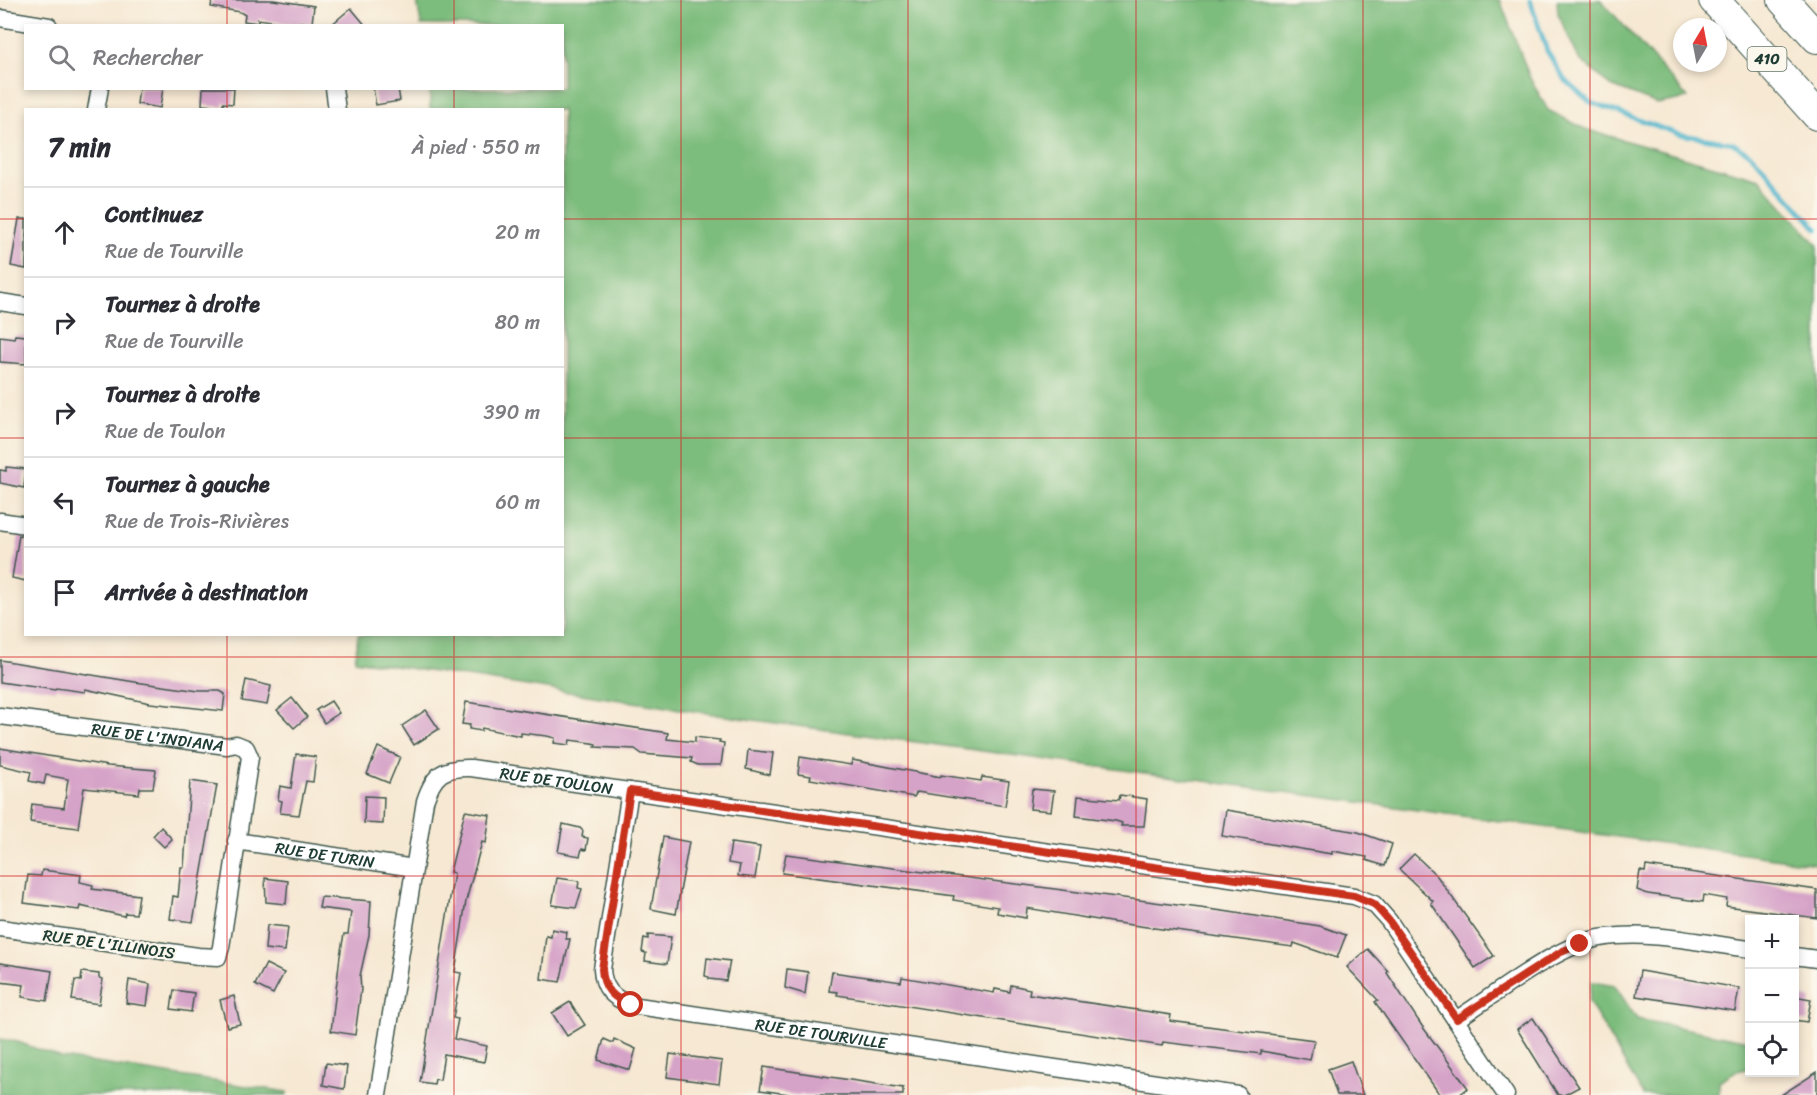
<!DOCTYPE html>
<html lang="fr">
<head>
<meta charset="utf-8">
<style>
  :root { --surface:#fff; --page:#f2f2f3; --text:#2b2b33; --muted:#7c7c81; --line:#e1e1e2 }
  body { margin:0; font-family:Sriracha,sans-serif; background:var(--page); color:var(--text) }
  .controls { position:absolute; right:18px; bottom:18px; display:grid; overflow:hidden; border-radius:0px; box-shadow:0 3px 9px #0003 }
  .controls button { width:54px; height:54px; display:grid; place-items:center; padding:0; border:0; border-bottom:2px solid var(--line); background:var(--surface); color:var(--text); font:30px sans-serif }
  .compass { position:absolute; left:1673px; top:18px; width:54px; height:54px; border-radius:50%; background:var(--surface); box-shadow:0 3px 9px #0003; rotate:10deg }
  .stop { position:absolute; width:18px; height:18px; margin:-14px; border:4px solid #c8321e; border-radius:50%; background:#fff }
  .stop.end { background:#c8321e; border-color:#fff; box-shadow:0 2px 6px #0008 }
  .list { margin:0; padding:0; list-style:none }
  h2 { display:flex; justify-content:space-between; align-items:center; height:78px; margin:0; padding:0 24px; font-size:26px }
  h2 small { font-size:20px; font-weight:400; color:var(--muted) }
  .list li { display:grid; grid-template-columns:39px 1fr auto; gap:18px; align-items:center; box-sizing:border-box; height:90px; padding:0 24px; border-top:2px solid var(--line) }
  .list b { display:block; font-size:22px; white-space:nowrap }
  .list p { margin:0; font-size:20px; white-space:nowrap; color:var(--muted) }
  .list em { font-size:20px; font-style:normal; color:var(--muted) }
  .icon { flex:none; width:33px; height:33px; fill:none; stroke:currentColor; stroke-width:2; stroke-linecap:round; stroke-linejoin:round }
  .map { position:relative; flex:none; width:1817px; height:1095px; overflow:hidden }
  .search { position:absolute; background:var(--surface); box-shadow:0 3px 9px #0003; left:24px; top:24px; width:540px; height:66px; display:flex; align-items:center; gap:15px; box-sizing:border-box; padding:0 21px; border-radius:0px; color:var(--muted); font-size:22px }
  .panel { position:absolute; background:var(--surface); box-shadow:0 3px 9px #0003; left:24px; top:108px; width:540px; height:528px; border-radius:0px }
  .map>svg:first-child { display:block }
  .forest { fill:#7bbc7c; stroke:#4d7c58; stroke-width:1.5 }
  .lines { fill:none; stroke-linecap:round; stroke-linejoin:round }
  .stream { stroke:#4eb5cc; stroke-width:4.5 }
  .building { fill:#d6a3c8 }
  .street-casing { stroke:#3f574c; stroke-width:19 }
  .highway-casing { stroke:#3f574c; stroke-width:32 }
  .street { stroke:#fff; stroke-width:16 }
  .highway { stroke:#fff; stroke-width:30 }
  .route { stroke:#c8321e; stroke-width:8 }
  .grid { fill:none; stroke:#d62828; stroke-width:1.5; stroke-opacity:0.55 }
  .labels { text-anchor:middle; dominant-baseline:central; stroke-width:4.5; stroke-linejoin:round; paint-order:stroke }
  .shield { fill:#fbf7ec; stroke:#61756b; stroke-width:1.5 }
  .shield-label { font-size:15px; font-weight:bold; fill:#1f3d34 }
  .street-label { font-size:16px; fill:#1f3d34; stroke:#fbf7ec }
</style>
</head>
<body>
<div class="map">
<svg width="1817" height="1095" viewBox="0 0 1817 1095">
  <rect width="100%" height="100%" fill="#fbf7ec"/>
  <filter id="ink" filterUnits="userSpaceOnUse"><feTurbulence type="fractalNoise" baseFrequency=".0167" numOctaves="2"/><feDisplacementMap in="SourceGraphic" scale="12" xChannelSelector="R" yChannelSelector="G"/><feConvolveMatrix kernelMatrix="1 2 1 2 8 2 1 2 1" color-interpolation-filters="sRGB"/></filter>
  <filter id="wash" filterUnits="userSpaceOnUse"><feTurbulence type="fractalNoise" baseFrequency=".008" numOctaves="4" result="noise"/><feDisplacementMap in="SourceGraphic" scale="24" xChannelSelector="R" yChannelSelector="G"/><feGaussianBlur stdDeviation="1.35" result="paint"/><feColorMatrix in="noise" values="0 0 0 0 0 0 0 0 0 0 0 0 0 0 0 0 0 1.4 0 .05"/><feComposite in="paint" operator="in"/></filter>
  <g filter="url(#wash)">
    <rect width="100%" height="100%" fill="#f6e8d2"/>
    <!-- forest -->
    <g class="forest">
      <polygon points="417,0 1500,0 1530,78 1548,110 1585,129 1759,179 1817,244 1817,864 746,719 355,660 358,635 562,634 562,110 430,109 430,89 562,88 562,26 421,25"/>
      <polygon points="1557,0 1601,0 1688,98 1657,104 1611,86 1579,59 1558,14"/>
      <polygon points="1592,982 1615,986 1637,1019 1749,1041 1749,1068 1734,1072 1719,1081 1719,1095 1643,1095 1589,1002"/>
      <polygon points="0,1039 18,1042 62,1058 287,1092 287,1095 0,1095"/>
    </g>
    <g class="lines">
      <!-- stream -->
      <polyline class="stream" points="1530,0 1547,51 1564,79 1590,102 1678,134 1732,143 1752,155 1817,229"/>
    </g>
    <g id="blocks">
      <!-- building -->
      <g class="building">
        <polygon points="212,0 273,0 314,6 312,23 299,22 299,25 258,19 258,23 244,21 245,15 240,12 211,7"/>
        <polygon points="351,8 366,26 330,26"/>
        <polygon points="139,88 163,88 160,108 137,104"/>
        <polygon points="203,88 234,88 233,104 223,103 223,107 202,105"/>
        <polygon points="373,88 398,88 400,101 376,105"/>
        <polygon points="19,219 26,219 26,269 11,266"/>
        <polygon points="15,335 26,336 26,364 0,362 0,336 14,338"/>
        <polygon points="6,467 26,469 24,488 0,483 0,470 6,471"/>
        <polygon points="19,535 26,536 26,581 12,578"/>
        <polygon points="0,660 135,682 199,691 220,691 225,694 223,711 150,703 85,689 85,692 56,688 55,690 0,682"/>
        <polygon points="246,680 271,686 267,705 242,701"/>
        <polygon points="292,698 307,717 294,728 277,710"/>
        <polygon points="331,701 339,713 324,723 316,710"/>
        <polygon points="466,702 668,733 667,739 695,742 695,737 720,740 719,742 724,743 721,765 698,765 691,762 692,758 642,754 635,749 595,747 596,744 592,743 570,740 569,745 554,743 555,738 547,736 521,733 521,736 482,728 481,731 469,729 470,725 462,724"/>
        <polygon points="426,710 439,729 414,745 402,726"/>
        <polygon points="378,747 400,757 389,783 367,774"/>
        <polygon points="0,748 108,766 156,770 153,788 140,788 139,794 84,788 78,828 30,822 32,804 64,808 68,779 46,775 44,784 29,781 31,772 0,765"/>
        <polygon points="748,750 773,753 770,775 746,769"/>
        <polygon points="296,754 316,757 313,782 306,781 299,815 280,813 282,801 278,800 280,786 291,788"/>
        <polygon points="800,757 851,765 852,760 941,777 941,775 981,781 982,777 1009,781 1005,806 917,792 914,797 810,779 811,776 798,774"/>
        <polygon points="190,781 217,785 193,922 170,919 173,896 178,897 181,867 184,867"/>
        <polygon points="1032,789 1054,791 1051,811 1030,809"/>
        <polygon points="1120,795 1147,799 1144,826 1121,826 1122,823 1116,821 1076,816 1078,796 1119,800"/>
        <polygon points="365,796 384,797 383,824 364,823"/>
        <polygon points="1226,810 1358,832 1392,844 1385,866 1366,860 1367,857 1332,851 1332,854 1222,836"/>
        <polygon points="465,811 490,815 486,843 482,842 466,901 455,972 461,973 453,1018 458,1019 454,1039 487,1046 484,1062 444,1054 440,1080 435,1079 434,1084 420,1082 454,873 450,872"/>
        <polygon points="563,824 580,828 583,831 582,837 588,838 586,850 582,849 580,856 558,852"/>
        <polygon points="161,827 172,839 164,847 153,836"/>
        <polygon points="663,837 689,842 676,914 651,909"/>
        <polygon points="731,843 760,847 755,878 738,876 740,865 728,863"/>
        <polygon points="786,854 1223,911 1320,926 1346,935 1337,958 1294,943 1293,947 1110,922 1027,908 1026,918 997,913 998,907 953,900 954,896 782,873"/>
        <polygon points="1414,854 1437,876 1494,956 1475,968 1431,903 1433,901 1399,869"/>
        <polygon points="1646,866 1817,890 1817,918 1726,906 1727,899 1704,895 1703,902 1648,894 1637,890 1640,871 1645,872"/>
        <polygon points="42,870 81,875 80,882 93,885 92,889 139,895 136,914 125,913 124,916 80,906 79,910 24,903 28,875 41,876"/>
        <polygon points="265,878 288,881 286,904 266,902"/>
        <polygon points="557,878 579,881 578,888 582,889 576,908 552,905"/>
        <polygon points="321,897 371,901 369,935 360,976 361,989 355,1035 331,1031 340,956 344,934 348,934 351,912 319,908"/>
        <polygon points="267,925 288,927 285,951 265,949"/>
        <polygon points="552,929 567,932 566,939 570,939 560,982 541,979 546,936 551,937"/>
        <polygon points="648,935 671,937 667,964 645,961 646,953 642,952 644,938 648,939"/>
        <polygon points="1368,949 1388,971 1387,973 1422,1026 1468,1088 1459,1095 1440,1095 1375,1002 1378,1000 1347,967"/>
        <polygon points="707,958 730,961 726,981 709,979 709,977 705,976"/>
        <polygon points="0,963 52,971 47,1001 22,997 24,985 0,982"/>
        <polygon points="266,964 284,973 273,994 255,985"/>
        <polygon points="787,969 808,972 805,994 785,988"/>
        <polygon points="1640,971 1739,988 1735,1011 1636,996"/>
        <polygon points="82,972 99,974 99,978 103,979 99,1004 72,1000 75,980 81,981"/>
        <polygon points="832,972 901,982 902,977 994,993 995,989 1010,992 1011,985 1030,989 1029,994 1171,1015 1170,1021 1314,1040 1310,1060 1261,1051 1261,1054 1163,1042 1162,1046 837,995 838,992 829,991"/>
        <polygon points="129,980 150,984 147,1006 126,1003"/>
        <polygon points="174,990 194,993 191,1012 171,1009"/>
        <polygon points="234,996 240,1024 227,1027 220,1000"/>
        <polygon points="1794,996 1811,999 1807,1022 1794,1020"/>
        <polygon points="570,1002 585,1025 567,1036 552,1013"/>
        <polygon points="1533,1018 1579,1087 1564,1095 1558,1095 1517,1029"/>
        <polygon points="604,1039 613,1043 614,1039 636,1049 630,1070 598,1060"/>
        <polygon points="670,1054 722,1061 719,1084 667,1077"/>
        <polygon points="1351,1061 1363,1095 1337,1095 1328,1069"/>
        <polygon points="326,1063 347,1066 344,1089 323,1085"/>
        <polygon points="764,1067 903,1088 903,1095 796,1095 760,1090"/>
        <polygon points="1817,1072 1817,1095 1781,1095"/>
      </g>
    </g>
  </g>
  <g filter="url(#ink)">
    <use href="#blocks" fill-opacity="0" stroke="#3f574c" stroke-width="1.5"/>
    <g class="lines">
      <!-- street casing -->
      <g class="street-casing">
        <g id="street">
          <polyline points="0,18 49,26"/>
          <polyline points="334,88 337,110"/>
          <polyline points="96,110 100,88"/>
          <polyline points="0,302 26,306"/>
          <polyline points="0,521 26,525"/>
          <path id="s1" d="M 0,716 L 227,746 L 236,744 L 246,748 L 250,757 L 221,947 L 218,957 L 198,956 L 0,928"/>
          <path id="s2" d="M 630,791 L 602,969 C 603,989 613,998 631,1005 L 1238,1095"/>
          <path id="s3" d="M 236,841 L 414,868"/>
          <polyline points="1794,956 1817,959"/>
          <path d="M 1457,1019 C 1495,995 1557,945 1600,938 C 1649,930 1701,943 1750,949"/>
          <path id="s4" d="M 378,1095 L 425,801 C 434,774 443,767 471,768 L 1354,896 L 1374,904 L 1389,921 L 1506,1095"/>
        </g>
      </g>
      <!-- highway casing -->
      <g class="highway-casing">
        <g id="highway">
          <polyline points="1714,0 1817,115"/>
          <polyline points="1783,0 1817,38"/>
        </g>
      </g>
      <!-- street -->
      <use href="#street" class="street"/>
      <!-- highway -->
      <use href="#highway" class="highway"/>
    </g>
  </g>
  <g class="lines" filter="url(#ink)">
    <!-- route -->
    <path class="route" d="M 631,1005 C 613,998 603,989 602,969 L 630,791 L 1354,896 L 1374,904 L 1389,921 L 1457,1019 L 1561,952 L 1580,944"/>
  </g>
  <!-- grid -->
  <path class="grid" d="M 227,0 L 227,26M 454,0 L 454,26M 681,0 L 681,1095M 908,0 L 908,1095M 1136,0 L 1136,1095M 1363,0 L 1363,1095M 1590,0 L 1590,1095M 227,88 L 227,110M 454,88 L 454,110M 0,219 L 26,219M 562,219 L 1817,219M 0,438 L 26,438M 562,438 L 1817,438M 227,634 L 227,1095M 454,634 L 454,1095M 0,657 L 1817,657M 0,876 L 1817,876"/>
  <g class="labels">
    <!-- shield labels -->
    <rect class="shield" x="1747.5" y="47" width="39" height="24" rx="4.5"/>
    <g class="shield-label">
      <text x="1767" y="59">410</text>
    </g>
    <!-- street labels -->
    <g class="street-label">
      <text stroke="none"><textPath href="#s1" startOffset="159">RUE DE L'INDIANA</textPath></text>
      <text stroke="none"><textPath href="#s4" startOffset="447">RUE DE TOULON</textPath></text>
      <text stroke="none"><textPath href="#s3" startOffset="90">RUE DE TURIN</textPath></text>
      <text transform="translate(109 944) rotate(8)">RUE DE L'ILLINOIS</text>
      <text stroke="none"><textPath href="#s2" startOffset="422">RUE DE TOURVILLE</textPath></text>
    </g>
  </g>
</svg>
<div class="controls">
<button>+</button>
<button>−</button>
<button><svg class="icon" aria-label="locate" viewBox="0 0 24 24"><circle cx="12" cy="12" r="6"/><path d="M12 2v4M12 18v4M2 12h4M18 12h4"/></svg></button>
</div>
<svg class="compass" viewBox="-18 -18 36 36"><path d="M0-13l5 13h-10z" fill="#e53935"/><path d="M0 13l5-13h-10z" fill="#7c7c81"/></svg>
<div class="stop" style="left:631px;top:1005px"></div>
<div class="stop end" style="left:1580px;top:944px"></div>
<div class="search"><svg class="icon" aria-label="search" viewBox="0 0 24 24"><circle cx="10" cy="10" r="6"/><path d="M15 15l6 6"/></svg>Rechercher</div>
<section class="panel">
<h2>7 min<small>À pied · 550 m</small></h2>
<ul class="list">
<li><svg class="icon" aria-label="ahead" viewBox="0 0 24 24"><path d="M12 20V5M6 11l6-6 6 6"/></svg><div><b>Continuez</b><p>Rue de Tourville</p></div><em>20 m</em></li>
<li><svg class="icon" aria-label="right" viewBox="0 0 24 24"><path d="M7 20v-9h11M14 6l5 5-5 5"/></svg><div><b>Tournez à droite</b><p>Rue de Tourville</p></div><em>80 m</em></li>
<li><svg class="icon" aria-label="right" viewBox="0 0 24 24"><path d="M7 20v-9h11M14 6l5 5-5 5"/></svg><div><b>Tournez à droite</b><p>Rue de Toulon</p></div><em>390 m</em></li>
<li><svg class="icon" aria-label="left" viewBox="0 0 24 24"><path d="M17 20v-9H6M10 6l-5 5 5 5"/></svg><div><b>Tournez à gauche</b><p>Rue de Trois-Rivières</p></div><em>60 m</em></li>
<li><svg class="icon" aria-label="arrive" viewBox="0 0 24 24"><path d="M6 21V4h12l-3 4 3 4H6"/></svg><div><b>Arrivée à destination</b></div></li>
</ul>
</section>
</div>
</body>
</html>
